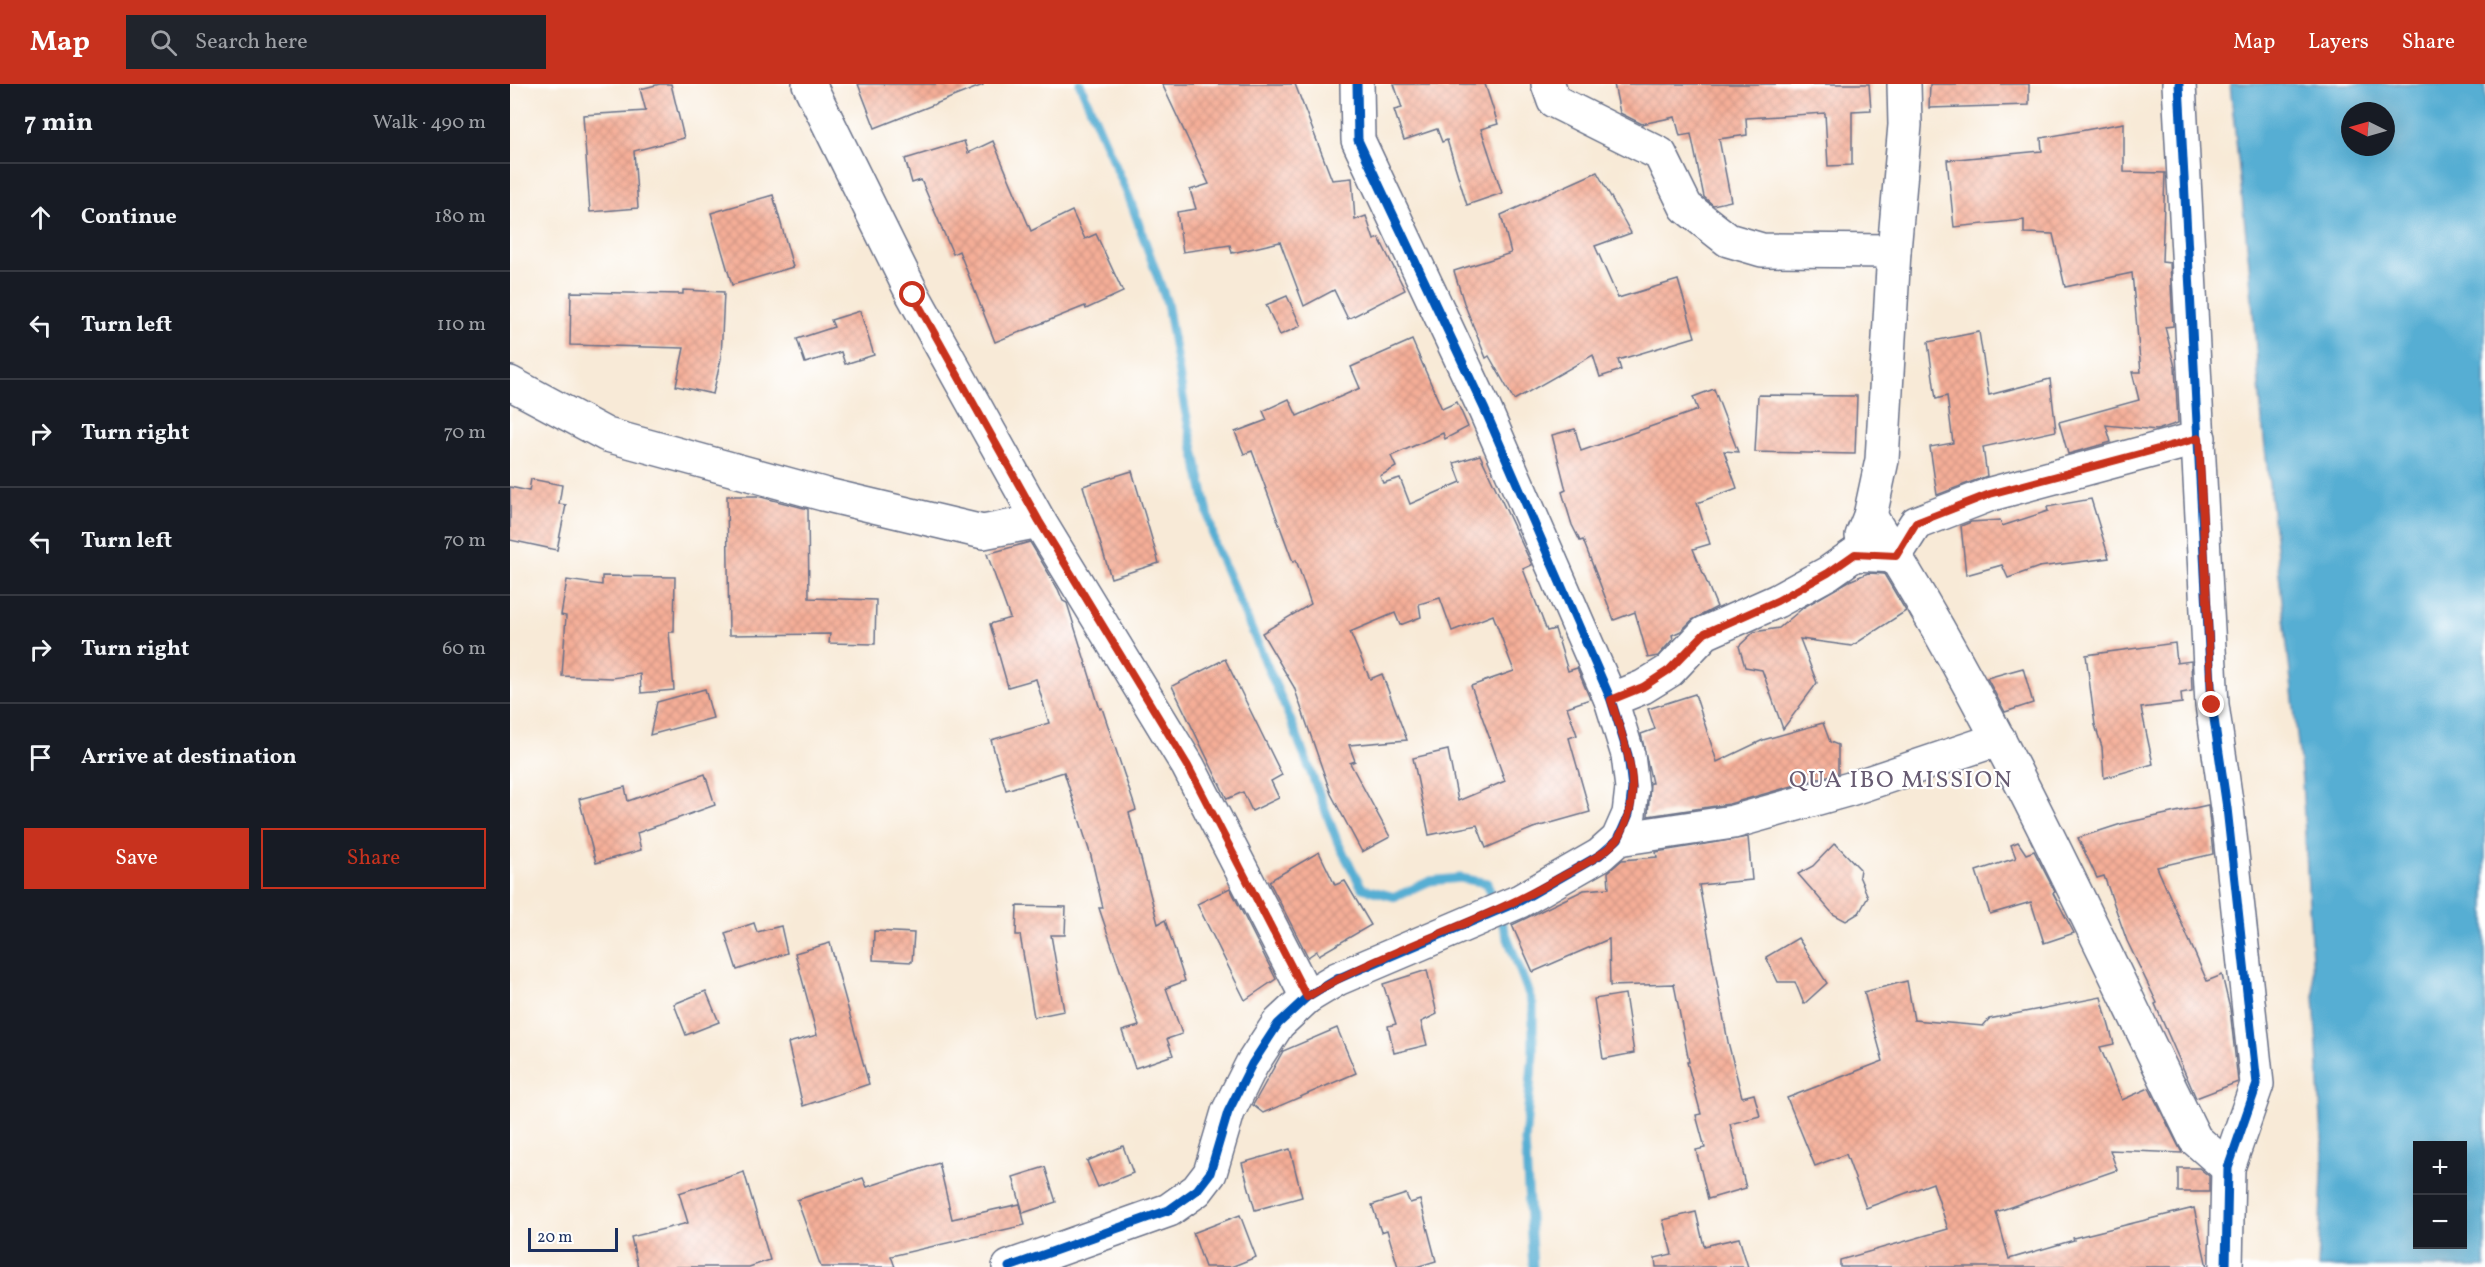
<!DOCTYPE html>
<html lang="en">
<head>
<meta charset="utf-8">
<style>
  :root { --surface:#171b24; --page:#20242c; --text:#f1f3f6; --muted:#9ea1a6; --line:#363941; --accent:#c8321e }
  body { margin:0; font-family:Vollkorn,serif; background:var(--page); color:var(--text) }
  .controls { position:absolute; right:18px; bottom:18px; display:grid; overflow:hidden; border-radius:0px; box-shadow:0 6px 24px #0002 }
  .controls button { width:54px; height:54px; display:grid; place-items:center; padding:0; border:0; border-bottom:2px solid var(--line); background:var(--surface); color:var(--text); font:30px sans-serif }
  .compass { position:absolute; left:1831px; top:18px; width:54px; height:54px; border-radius:50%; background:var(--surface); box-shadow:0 6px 24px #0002; rotate:275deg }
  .scale { position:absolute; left:18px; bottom:15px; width:90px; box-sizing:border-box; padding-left:6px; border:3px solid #1b2f5e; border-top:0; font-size:16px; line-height:21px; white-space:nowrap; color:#1b2f5e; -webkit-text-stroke:4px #fff; paint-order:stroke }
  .stop { position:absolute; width:18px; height:18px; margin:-14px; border:4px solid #c8321e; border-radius:50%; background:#fff }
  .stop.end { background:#c8321e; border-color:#fff; box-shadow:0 2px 6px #0008 }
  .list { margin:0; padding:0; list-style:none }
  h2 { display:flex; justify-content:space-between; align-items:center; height:78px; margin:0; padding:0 24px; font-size:26px }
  h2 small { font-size:20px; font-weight:400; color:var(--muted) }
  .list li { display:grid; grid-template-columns:39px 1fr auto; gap:18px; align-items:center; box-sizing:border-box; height:108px; padding:0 24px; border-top:2px solid var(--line) }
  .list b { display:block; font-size:22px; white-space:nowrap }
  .list em { font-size:20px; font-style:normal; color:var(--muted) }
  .actions { display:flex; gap:12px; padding:18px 24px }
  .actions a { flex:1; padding:14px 0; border:2px solid var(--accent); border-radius:0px; text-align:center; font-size:21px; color:var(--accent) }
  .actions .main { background:var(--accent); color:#fff }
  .icon { flex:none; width:33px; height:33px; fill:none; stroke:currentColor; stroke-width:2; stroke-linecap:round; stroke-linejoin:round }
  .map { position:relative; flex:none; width:1975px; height:1183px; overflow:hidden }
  header { display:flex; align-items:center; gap:36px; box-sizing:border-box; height:84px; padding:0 30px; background:var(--accent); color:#fff }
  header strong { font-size:28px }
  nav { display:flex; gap:33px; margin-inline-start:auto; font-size:21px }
  .search { width:420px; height:54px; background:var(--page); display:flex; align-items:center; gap:15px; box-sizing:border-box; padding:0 21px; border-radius:0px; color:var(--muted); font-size:22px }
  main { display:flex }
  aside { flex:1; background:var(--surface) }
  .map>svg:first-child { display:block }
  .water { fill:#56aed3; stroke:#386e98; stroke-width:1.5; fill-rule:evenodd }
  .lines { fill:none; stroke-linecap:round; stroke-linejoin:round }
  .stream { stroke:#56aed3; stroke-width:9 }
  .building { fill:url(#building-cross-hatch) }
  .street-casing { stroke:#687088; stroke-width:36 }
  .street { stroke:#fff; stroke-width:33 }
  .cycleway-casing { stroke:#fff; stroke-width:13 }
  .cycleway { stroke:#0057b8; stroke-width:9 }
  .route { stroke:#c8321e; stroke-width:8 }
  .labels { text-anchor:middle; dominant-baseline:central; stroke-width:4.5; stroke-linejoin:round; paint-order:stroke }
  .quarter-label { font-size:24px; letter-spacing:1.5px; fill:#675b72; stroke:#fff }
</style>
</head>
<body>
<header>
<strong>Map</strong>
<div class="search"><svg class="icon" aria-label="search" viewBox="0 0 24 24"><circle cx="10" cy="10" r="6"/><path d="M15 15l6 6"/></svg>Search here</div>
<nav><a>Map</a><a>Layers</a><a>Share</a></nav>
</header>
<main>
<aside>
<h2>7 min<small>Walk · 490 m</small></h2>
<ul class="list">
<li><svg class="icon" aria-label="ahead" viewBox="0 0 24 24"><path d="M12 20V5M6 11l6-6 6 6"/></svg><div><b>Continue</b></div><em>180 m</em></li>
<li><svg class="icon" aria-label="left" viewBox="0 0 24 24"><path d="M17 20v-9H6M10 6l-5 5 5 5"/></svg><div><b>Turn left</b></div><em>110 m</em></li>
<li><svg class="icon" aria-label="right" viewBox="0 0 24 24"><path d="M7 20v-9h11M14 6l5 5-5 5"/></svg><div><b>Turn right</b></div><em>70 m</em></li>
<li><svg class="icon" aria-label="left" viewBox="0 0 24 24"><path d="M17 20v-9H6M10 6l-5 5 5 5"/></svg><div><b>Turn left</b></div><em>70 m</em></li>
<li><svg class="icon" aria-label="right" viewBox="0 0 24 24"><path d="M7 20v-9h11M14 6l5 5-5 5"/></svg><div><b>Turn right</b></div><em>60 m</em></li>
<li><svg class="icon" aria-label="arrive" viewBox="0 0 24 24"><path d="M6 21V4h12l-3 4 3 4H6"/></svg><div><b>Arrive at destination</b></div></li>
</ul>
<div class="actions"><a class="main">Save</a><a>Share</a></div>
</aside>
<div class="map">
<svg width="1975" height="1183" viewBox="0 0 1975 1183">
  <defs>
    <pattern id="building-cross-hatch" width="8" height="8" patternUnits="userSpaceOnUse" patternTransform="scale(1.5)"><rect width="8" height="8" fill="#f5ae97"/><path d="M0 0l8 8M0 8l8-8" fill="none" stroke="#d19685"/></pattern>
  </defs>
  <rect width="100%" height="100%" fill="#fff"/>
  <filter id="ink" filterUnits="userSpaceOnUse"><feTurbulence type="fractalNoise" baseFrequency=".0167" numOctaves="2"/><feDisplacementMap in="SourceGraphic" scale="12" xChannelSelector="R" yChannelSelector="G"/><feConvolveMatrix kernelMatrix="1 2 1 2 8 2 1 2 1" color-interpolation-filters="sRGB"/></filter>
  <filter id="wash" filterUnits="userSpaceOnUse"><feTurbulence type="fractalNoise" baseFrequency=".008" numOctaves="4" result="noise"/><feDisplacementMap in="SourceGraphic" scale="24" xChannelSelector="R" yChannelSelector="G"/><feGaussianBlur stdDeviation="1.35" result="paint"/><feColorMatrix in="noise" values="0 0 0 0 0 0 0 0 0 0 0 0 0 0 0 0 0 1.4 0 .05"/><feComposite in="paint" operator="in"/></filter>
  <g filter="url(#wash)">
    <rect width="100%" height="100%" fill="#f8ead7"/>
    <!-- water -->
    <path class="water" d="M 1720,0 L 1975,0 L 1975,1183 L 1808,1183 L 1813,1071 L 1792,696 L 1752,336 L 1739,179 ZM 1840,27 L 1876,27 L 1876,63 L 1840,63 ZM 1908,1062 L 1952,1062 L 1952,1160 L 1908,1160 Z"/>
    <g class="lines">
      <!-- stream -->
      <polyline class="stream" points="570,0 619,113 657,219 675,325 705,461 781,637 828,759 852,804 885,813 920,797 950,794 977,799 1023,921 1023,970 1015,1057 1023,1183"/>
    </g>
    <g id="blocks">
      <!-- building -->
      <g class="building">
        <polygon points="150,0 161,0 174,54 124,67 128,124 80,128 73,31 136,27 130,5"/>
        <polygon points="348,0 473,0 473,1 365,44"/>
        <polygon points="652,0 785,0 822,96 842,94 845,136 856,132 864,156 869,154 895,206 838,235 824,206 794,222 770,158 722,169 720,161 673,168 667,128 686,125 680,106 699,100"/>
        <polygon points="884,0 975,0 988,40 971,45 992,109 957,121 937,56 932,58 927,45 894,56 884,26 892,24"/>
        <polygon points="1104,0 1359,0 1361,26 1342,27 1342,81 1318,82 1315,29 1236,34 1237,51 1209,55 1221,117 1203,121 1194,113 1181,50 1170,52 1165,33 1132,40 1110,29"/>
        <polygon points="1420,0 1519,0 1519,21 1419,24"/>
        <polygon points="1614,39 1614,88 1655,89 1652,178 1660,179 1663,242 1655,243 1665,283 1668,339 1647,346 1596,341 1601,358 1558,370 1549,338 1629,316 1622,288 1631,288 1622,189 1555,203 1543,150 1514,149 1514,136 1444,143 1437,76 1532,67 1531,54"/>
        <polygon points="454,57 458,69 483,57 521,147 562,127 575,155 586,150 613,208 576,225 575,222 485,258 449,167 443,170 411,96 402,99 395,75"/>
        <polygon points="1087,88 1121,149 1085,162 1108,214 1168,196 1185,253 1108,276 1111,286 1090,293 1083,271 1004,316 979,272 976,274 954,219 944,187 1001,169 991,131"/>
        <polygon points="263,111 283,183 222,201 201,129"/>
        <polygon points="173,206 214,208 211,275 203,310 166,302 174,264 60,261 61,208 173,210"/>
        <polygon points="777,212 791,242 770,251 756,221"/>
        <polygon points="350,227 364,271 335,280 331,268 295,279 287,255 324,243 321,236"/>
        <polygon points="1469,248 1479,311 1540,295 1546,347 1473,363 1477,392 1427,411 1420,363 1443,359 1437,312 1426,315 1418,258"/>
        <polygon points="902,256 932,325 947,318 958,343 935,355 933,349 881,372 886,383 870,392 873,399 890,394 900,420 951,398 944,379 970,371 1022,481 1013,485 1037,547 1045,545 1058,587 1067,584 1080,615 1057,623 1067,651 1059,654 1080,728 1023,744 976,764 967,741 919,751 903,674 938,666 948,717 995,697 961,602 1004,587 983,531 942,547 930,514 909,520 911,533 890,541 885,529 840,548 860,595 872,590 897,656 839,661 845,677 840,679 880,753 852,768 821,710 784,603 752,549 801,520 786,476 783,478 742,367 734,370 725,348 757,336 753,327 779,315 787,332 850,304 841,283"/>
        <polygon points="1204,305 1228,368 1214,367 1227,404 1187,419 1200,460 1183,465 1207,523 1182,536 1171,547 1162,551 1163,555 1148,572 1138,574 1125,528 1104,536 1073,456 1070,457 1062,441 1052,408 1056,406 1042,351 1065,345 1071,367 1188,326 1183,313"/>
        <polygon points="1248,311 1347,312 1345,370 1245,368"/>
        <polygon points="622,387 649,479 601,494 573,402"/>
        <polygon points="21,395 52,401 49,420 56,421 47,466 0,456 0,403 19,407"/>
        <polygon points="217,412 247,412 298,425 299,514 366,516 365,560 319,559 320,550 219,551"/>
        <polygon points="1581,415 1599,474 1529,483 1498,494 1492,481 1456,491 1451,442 1461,438 1490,436 1492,442 1538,427 1537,423"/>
        <polygon points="520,458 548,505 553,517 557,519 590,625 592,624 626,726 619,729 648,840 655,836 675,897 656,904 672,950 657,955 663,971 625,984 612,947 629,942 589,824 593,824 581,772 554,688 496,706 481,656 539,639 526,595 498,603 480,540 500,534 477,470"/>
        <polygon points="1358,489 1374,490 1396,527 1342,562 1290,555 1307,599 1273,645 1252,586 1235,583 1229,562 1244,548 1269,544 1294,523 1339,497"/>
        <polygon points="92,492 165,493 164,548 159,548 164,606 131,609 130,590 102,594 52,592 56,532 51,531 57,496 92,501"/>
        <polygon points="1665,559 1667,579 1681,577 1682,607 1671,609 1672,619 1631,624 1643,680 1594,694 1592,663 1585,641 1576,571"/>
        <polygon points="715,575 772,691 761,697 769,714 742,727 733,708 717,715 662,602"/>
        <polygon points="1513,584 1523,619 1495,628 1477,594"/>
        <polygon points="195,605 203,634 140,651 147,618"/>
        <polygon points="1185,610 1207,678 1253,656 1313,639 1320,658 1328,661 1328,689 1219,720 1138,732 1140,699 1142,699 1131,650 1145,645 1138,625"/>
        <polygon points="195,690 205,721 127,749 131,766 86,779 69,715 115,703 118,717"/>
        <polygon points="1698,721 1703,770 1647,783 1697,897 1712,891 1720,925 1728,998 1686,1014 1645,920 1647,919 1617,857 1594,792 1587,794 1568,754 1611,740"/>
        <polygon points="1238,753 1242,796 1189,801 1218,958 1232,1013 1244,1010 1250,1032 1220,1040 1236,1104 1198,1115 1186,1066 1195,1064 1186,1031 1191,1030 1177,978 1179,978 1164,900 1100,902 1099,855 1023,888 1002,841 1074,806 1099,804 1098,788 1112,776 1147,773 1146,768"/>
        <polygon points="1508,758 1516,770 1524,767 1545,808 1543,809 1564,849 1534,859 1521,818 1480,830 1466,787 1506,774 1501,761"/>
        <polygon points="1325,759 1350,785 1349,792 1358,813 1349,829 1336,837 1323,830 1288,790 1303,782"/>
        <polygon points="809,768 825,801 835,797 861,841 809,871 807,867 798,873 759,797"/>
        <polygon points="720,804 766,895 735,916 687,820"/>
        <polygon points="507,822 556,823 555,851 541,851 554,927 524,933 510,851 506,851"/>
        <polygon points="244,839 247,848 271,842 277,869 227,886 215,849"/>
        <polygon points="364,847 404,849 402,878 363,876"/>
        <polygon points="1288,854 1317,899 1294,920 1285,898 1268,898 1256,873"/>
        <polygon points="320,859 359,1000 293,1022 278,959 307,951 285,869"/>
        <polygon points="917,886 927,930 911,938 917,961 884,969 878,942 886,940 873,900"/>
        <polygon points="1397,897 1404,936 1473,942 1479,935 1591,913 1604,960 1590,963 1612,1016 1639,1004 1672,1069 1600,1066 1607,1086 1486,1128 1499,1175 1564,1156 1563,1154 1684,1124 1697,1183 1330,1183 1330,1176 1438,1145 1423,1099 1356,1124 1336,1070 1305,1082 1277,1014 1373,977 1354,908"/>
        <polygon points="196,907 209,938 176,951 164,920"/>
        <polygon points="1115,910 1124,969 1093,975 1084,915"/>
        <polygon points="827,944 846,989 753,1029 743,1021 773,967"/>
        <polygon points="613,1062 623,1089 588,1103 577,1077"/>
        <polygon points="780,1065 792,1113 745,1126 732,1079"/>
        <polygon points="429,1079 442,1135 510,1120 515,1141 381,1172 385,1183 311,1183 287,1116 353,1094 357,1103"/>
        <polygon points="535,1083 546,1118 513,1129 503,1093"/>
        <polygon points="1668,1084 1689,1084 1699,1092 1699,1108 1668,1108"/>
        <polygon points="234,1088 260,1176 239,1183 128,1183 121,1153 178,1139 169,1109"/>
        <polygon points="896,1110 900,1119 910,1116 926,1177 906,1183 888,1183 877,1146 871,1148 862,1121"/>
        <polygon points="1186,1128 1194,1162 1229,1154 1238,1183 1146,1183 1145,1174 1162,1170 1153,1136"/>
        <polygon points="730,1131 746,1173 721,1183 695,1183 683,1149"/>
      </g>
    </g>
  </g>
  <g filter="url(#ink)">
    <use href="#blocks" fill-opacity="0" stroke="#687088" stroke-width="1.5"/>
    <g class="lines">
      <!-- street casing -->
      <g class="street-casing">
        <g id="street">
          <polyline points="299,0 403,211 529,437 678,682 797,913"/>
          <polyline points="1038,0 1044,17 1150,70 1176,123 1218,156 1252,166 1384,167"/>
          <polyline points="1669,0 1702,621 1717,724 1747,1000 1718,1084 1716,1183"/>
          <polyline points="0,299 97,351 313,410 473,448 529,437"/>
          <path d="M 1360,432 C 1486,629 1582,845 1685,1055 L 1718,1084"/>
          <polyline points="1352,452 1360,432 1372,376 1384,167 1395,41 1394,0"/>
          <polyline points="1101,616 1133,603 1159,587 1195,549 1267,517 1318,489 1345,470 1385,472 1406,439 1481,410 1689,354"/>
          <polyline points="1108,755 1223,738 1340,705 1489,655"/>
          <polyline points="499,1183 659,1126 687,1106 700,1089 718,1028 742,980 768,940 797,913 827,895 1010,817 1090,771 1108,755 1119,730 1122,704 1118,671 1101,616 975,326 848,56 847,0"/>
        </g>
      </g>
      <!-- street -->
      <use href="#street" class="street"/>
      <!-- cycleway casing -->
      <g class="cycleway-casing">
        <g id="cycleway">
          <polyline points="1669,0 1702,621 1717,724 1747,1000 1718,1084 1716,1183"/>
          <polyline points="499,1183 659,1126 687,1106 700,1089 718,1028 742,980 768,940 797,913 827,895 1010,817 1090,771 1108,755 1119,730 1122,704 1118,671 1101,616 975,326 848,56 847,0"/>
        </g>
      </g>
      <!-- cycleway -->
      <use href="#cycleway" class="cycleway"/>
    </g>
  </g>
  <g class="lines" filter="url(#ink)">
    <!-- route -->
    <path class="route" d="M 403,211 L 529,437 L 678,682 L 797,913 C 876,864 969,841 1049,794 C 1069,783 1091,773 1106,757 C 1112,751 1115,740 1118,732 C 1131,695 1112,652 1101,616 L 1133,603 L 1159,586 L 1195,549 L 1267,517 L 1318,489 L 1345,470 L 1386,472 L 1406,439 L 1480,410 L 1689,354 L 1702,621"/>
  </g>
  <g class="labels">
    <!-- quarter labels -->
    <g class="quarter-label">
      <text x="1391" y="697">QUA IBO MISSION</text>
    </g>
  </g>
</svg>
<div class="controls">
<button>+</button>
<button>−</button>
</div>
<svg class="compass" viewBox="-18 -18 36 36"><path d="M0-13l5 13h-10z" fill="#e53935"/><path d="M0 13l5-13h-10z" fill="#9ea1a6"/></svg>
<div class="scale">20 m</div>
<div class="stop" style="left:403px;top:211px"></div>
<div class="stop end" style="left:1702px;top:621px"></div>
</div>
</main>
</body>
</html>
